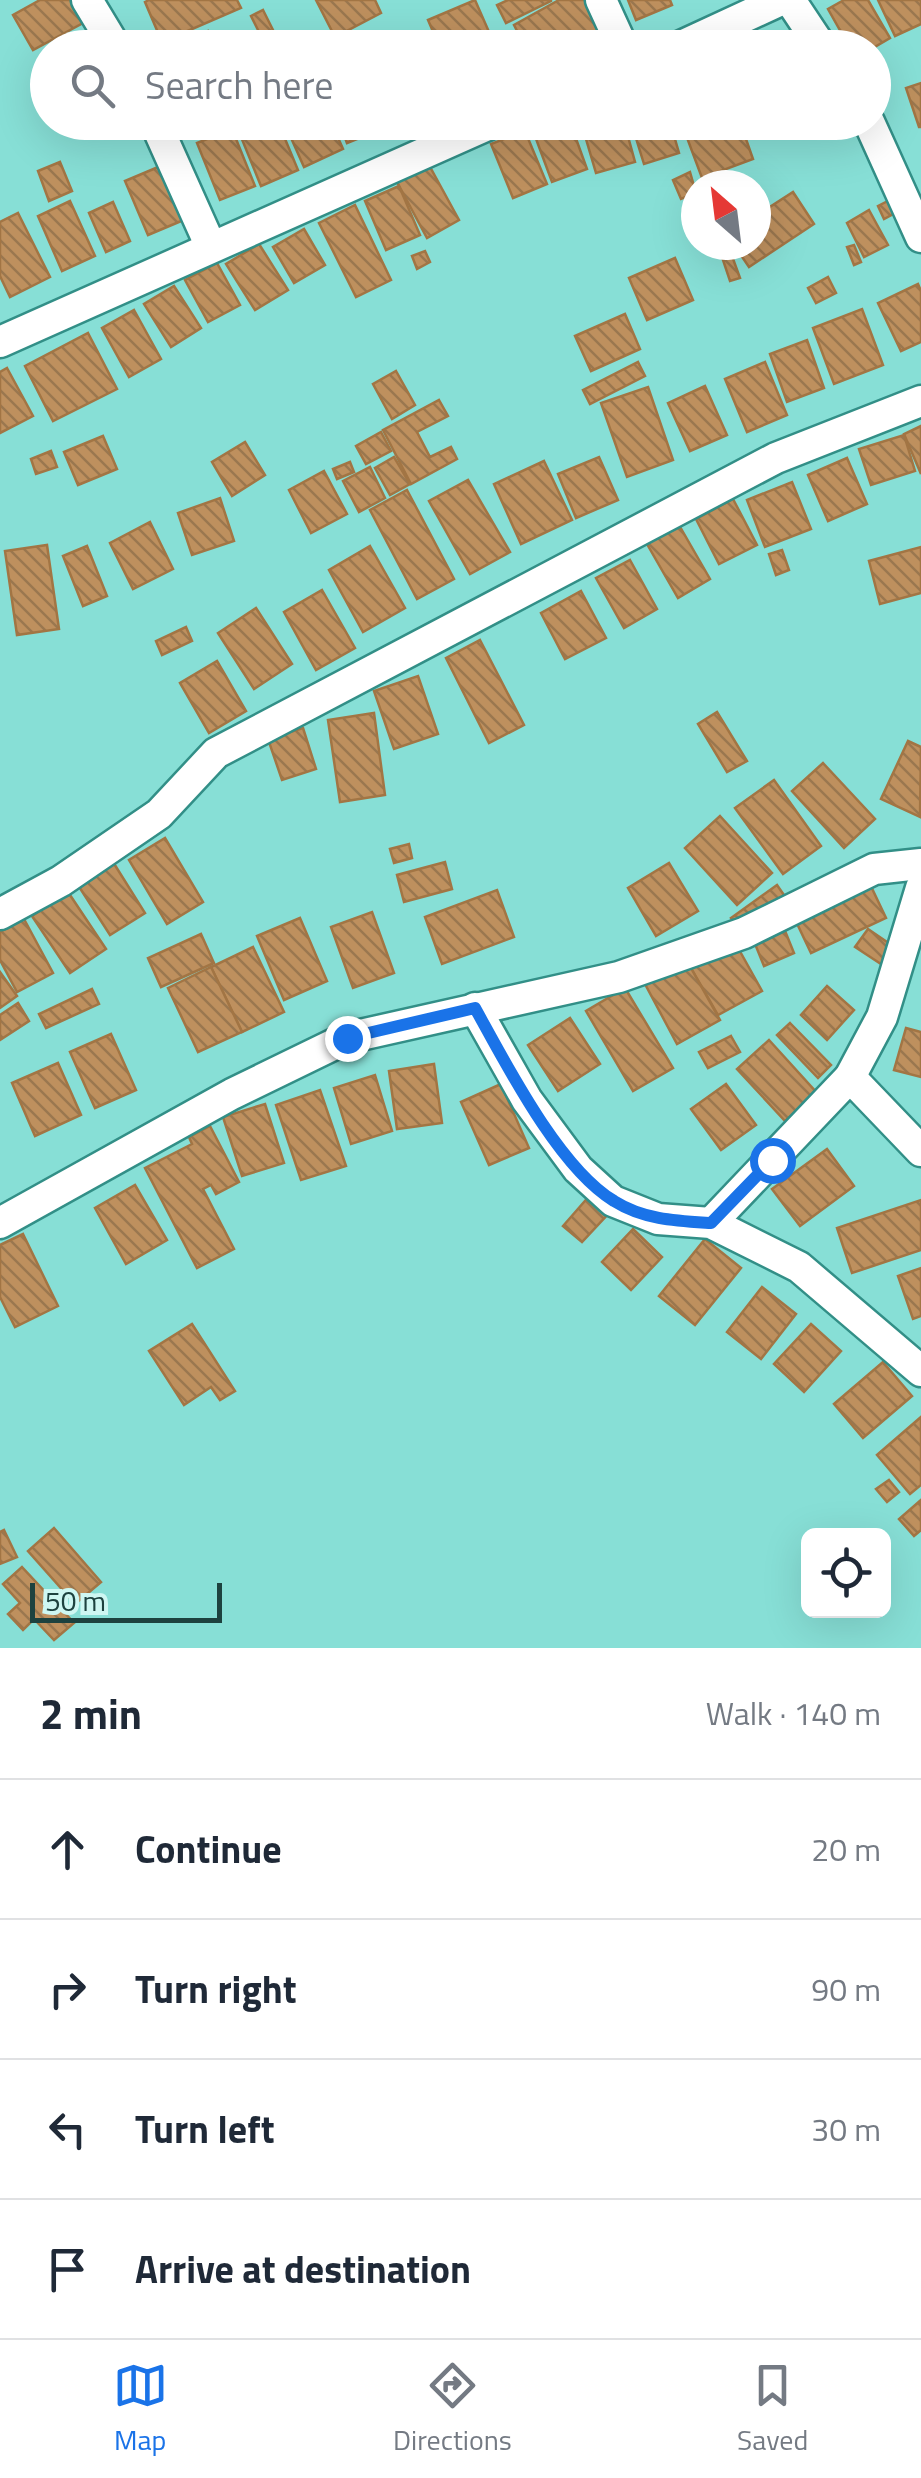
<!DOCTYPE html>
<html lang="en">
<head>
<meta charset="utf-8">
<style>
  :root { --surface:#fff; --page:#f6f6f7; --text:#1f2937; --muted:#747a83; --line:#e0e1e3; --accent:#1a73e8 }
  body { margin:0; font-family:"Titillium Web",sans-serif; background:var(--page); color:var(--text) }
  .controls { position:absolute; right:30px; bottom:30px; display:grid; overflow:hidden; border-radius:15px; box-shadow:0 10px 40px #0002 }
  .controls button { width:90px; height:90px; display:grid; place-items:center; padding:0; border:0; border-bottom:2px solid var(--line); background:var(--surface); color:var(--text); font:50px sans-serif }
  .compass { position:absolute; left:681px; top:170px; width:90px; height:90px; border-radius:50%; background:var(--surface); box-shadow:0 10px 40px #0002; rotate:332deg }
  .scale { position:absolute; left:30px; bottom:25px; width:192px; box-sizing:border-box; padding-left:10px; border:5px solid #1d423f; border-top:0; font-size:28px; line-height:35px; white-space:nowrap; color:#1d423f; -webkit-text-stroke:8px #cef7f2; paint-order:stroke }
  .stop { position:absolute; width:30px; height:30px; margin:-22px; border:8px solid #1a73e8; border-radius:50%; background:#fff }
  .stop.end { background:#1a73e8; border-color:#fff; box-shadow:0 2px 10px #0008 }
  .list { margin:0; padding:0; list-style:none }
  h2 { display:flex; justify-content:space-between; align-items:center; height:130px; margin:0; padding:0 40px; font-size:42px }
  h2 small { font-size:32px; font-weight:400; color:var(--muted) }
  .list li { display:grid; grid-template-columns:65px 1fr auto; gap:30px; align-items:center; box-sizing:border-box; height:140px; padding:0 40px; border-top:2px solid var(--line) }
  .list b { display:block; font-size:38px; white-space:nowrap }
  .list em { font-size:32px; font-style:normal; color:var(--muted) }
  .icon { flex:none; width:55px; height:55px; fill:none; stroke:currentColor; stroke-width:2; stroke-linecap:round; stroke-linejoin:round }
  .map { position:relative; flex:none; width:921px; height:1648px; overflow:hidden }
  .search { position:absolute; background:var(--surface); box-shadow:0 10px 40px #0002; left:30px; right:30px; top:30px; height:110px; display:flex; align-items:center; gap:25px; box-sizing:border-box; padding:0 35px; border-radius:55px; color:var(--muted); font-size:38px }
  .sheet { height:690px; background:var(--surface) }
  nav { display:flex; justify-content:space-around; align-items:center; box-sizing:border-box; height:140px; border-top:2px solid var(--line); background:var(--surface); font-size:28px; color:var(--muted) }
  nav a { display:grid; justify-items:center; gap:5px }
  nav .on { color:var(--accent) }
  .map>svg:first-child { display:block }
  .building { fill:url(#building-back-hatch); stroke:#a27544; stroke-width:2.5 }
  .lines { fill:none; stroke-linecap:round; stroke-linejoin:round }
  .street-casing { stroke:#328f87; stroke-width:35 }
  .street { stroke:#fff; stroke-width:30 }
  .route { stroke:#1a73e8; stroke-width:12 }
</style>
</head>
<body>
<div class="map">
<svg width="921" height="1648" viewBox="0 0 921 1648">
  <defs>
    <pattern id="building-back-hatch" width="6" height="6" patternUnits="userSpaceOnUse" patternTransform="scale(2.5)"><rect width="6" height="6" fill="#be905e"/><path d="M-1 5l2 2M0 0l6 6M5-1l2 2" fill="none" stroke="#9a774f"/></pattern>
  </defs>
  <rect width="100%" height="100%" fill="#87dfd6"/>
  <!-- building -->
  <g class="building">
    <polygon points="40,0 70,0 83,23 33,50 13,15"/>
    <polygon points="149,0 237,0 241,8 162,42 145,2"/>
    <polygon points="316,0 375,0 381,13 335,37"/>
    <polygon points="475,0 496,48 440,48 428,20"/>
    <polygon points="508,0 551,0 551,1 506,23 497,5"/>
    <polygon points="559,0 598,0 612,26 572,48 526,48 514,25"/>
    <polygon points="628,0 670,0 672,5 636,20"/>
    <polygon points="844,0 868,0 890,38 873,48 850,48 828,9"/>
    <polygon points="878,0 921,0 921,24 895,36"/>
    <polygon points="263,10 282,48 267,48 251,16"/>
    <polygon points="802,27 812,48 764,48 763,46"/>
    <polygon points="94,31 104,48 64,48"/>
    <polygon points="208,31 216,48 174,48"/>
    <polygon points="921,83 921,127 919,127 906,88"/>
    <polygon points="83,122 126,122 89,137"/>
    <polygon points="262,122 278,122 298,170 261,186 239,132"/>
    <polygon points="284,122 331,122 343,149 304,167"/>
    <polygon points="339,122 380,122 382,129 347,143"/>
    <polygon points="548,122 570,122 587,169 552,182 532,128"/>
    <polygon points="581,122 624,122 635,162 596,173"/>
    <polygon points="631,122 670,122 679,153 644,164"/>
    <polygon points="720,122 740,122 753,159 702,178 686,135"/>
    <polygon points="232,129 255,186 220,200 197,143"/>
    <polygon points="525,131 547,184 513,198 491,144"/>
    <polygon points="60,162 72,191 49,201 38,171"/>
    <polygon points="163,165 186,219 148,235 125,181"/>
    <polygon points="429,165 459,220 427,238 397,182"/>
    <polygon points="690,172 696,193 681,199 673,180"/>
    <polygon points="399,186 420,235 386,250 365,201"/>
    <polygon points="793,192 814,224 749,267 734,245 756,245 756,216"/>
    <polygon points="890,200 897,212 884,219 878,206"/>
    <polygon points="70,201 95,256 62,271 38,216"/>
    <polygon points="113,202 130,241 106,252 89,213"/>
    <polygon points="355,205 391,280 356,297 319,223"/>
    <polygon points="869,210 888,245 864,257 847,223"/>
    <polygon points="18,213 50,277 10,297 0,276 0,222"/>
    <polygon points="304,229 325,265 294,283 273,247"/>
    <polygon points="259,244 288,290 255,310 226,264"/>
    <polygon points="718,245 728,245 740,278 730,281"/>
    <polygon points="854,245 861,262 854,265 847,247"/>
    <polygon points="425,251 430,262 417,269 412,256"/>
    <polygon points="675,258 693,300 647,320 629,278"/>
    <polygon points="217,263 240,305 208,322 185,280"/>
    <polygon points="828,277 836,293 816,303 808,288"/>
    <polygon points="918,284 921,291 921,342 901,351 878,303"/>
    <polygon points="174,286 201,328 171,347 144,304"/>
    <polygon points="862,309 883,365 834,384 813,328"/>
    <polygon points="134,310 161,359 129,377 102,328"/>
    <polygon points="625,314 640,349 591,371 575,336"/>
    <polygon points="88,333 117,389 53,421 25,366"/>
    <polygon points="807,340 824,388 787,402 770,354"/>
    <polygon points="638,362 645,376 590,404 583,390"/>
    <polygon points="765,362 787,415 747,432 725,379"/>
    <polygon points="7,368 33,416 0,433 0,372"/>
    <polygon points="396,371 415,405 392,419 373,384"/>
    <polygon points="705,386 727,435 690,451 668,403"/>
    <polygon points="648,387 673,460 627,477 601,403"/>
    <polygon points="439,400 448,416 417,432 430,457 451,447 457,459 411,484 383,430"/>
    <polygon points="921,426 921,474 904,434"/>
    <polygon points="381,432 391,451 366,464 356,446"/>
    <polygon points="904,435 915,471 871,485 859,449"/>
    <polygon points="103,436 117,469 78,485 64,452"/>
    <polygon points="245,442 265,475 232,496 212,462"/>
    <polygon points="51,451 57,467 36,474 31,459"/>
    <polygon points="394,457 410,484 390,495 375,468"/>
    <polygon points="599,457 618,500 576,518 558,474"/>
    <polygon points="847,458 867,504 828,521 808,475"/>
    <polygon points="544,461 572,520 521,544 494,484"/>
    <polygon points="350,462 354,472 337,479 333,469"/>
    <polygon points="370,467 385,498 359,512 343,481"/>
    <polygon points="324,471 347,514 311,533 289,490"/>
    <polygon points="468,480 510,552 470,574 429,501"/>
    <polygon points="792,482 811,529 765,547 747,500"/>
    <polygon points="407,490 454,579 417,599 370,510"/>
    <polygon points="220,498 234,541 192,555 178,513"/>
    <polygon points="733,499 757,545 719,564 696,519"/>
    <polygon points="150,522 173,569 133,589 110,543"/>
    <polygon points="679,525 710,579 678,598 647,544"/>
    <polygon points="47,545 59,629 17,635 5,551"/>
    <polygon points="87,546 107,596 83,606 63,556"/>
    <polygon points="370,546 405,608 363,632 329,570"/>
    <polygon points="921,547 921,593 880,604 869,561"/>
    <polygon points="782,550 789,570 776,575 769,554"/>
    <polygon points="630,560 657,609 624,628 596,578"/>
    <polygon points="322,590 355,648 316,670 284,612"/>
    <polygon points="581,591 606,638 565,659 541,613"/>
    <polygon points="256,608 292,664 254,689 218,633"/>
    <polygon points="186,627 192,641 162,655 156,641"/>
    <polygon points="480,640 524,725 489,743 446,658"/>
    <polygon points="217,661 246,711 209,733 180,683"/>
    <polygon points="418,676 438,734 394,749 374,691"/>
    <polygon points="717,712 747,761 727,772 698,724"/>
    <polygon points="374,713 385,795 340,802 328,720"/>
    <polygon points="303,728 316,769 282,780 268,739"/>
    <polygon points="908,741 921,747 920,817 881,799"/>
    <polygon points="823,763 875,819 844,848 792,791"/>
    <polygon points="774,780 821,846 783,874 735,808"/>
    <polygon points="720,816 772,873 737,905 685,848"/>
    <polygon points="165,838 203,902 167,924 129,860"/>
    <polygon points="409,844 412,858 394,863 390,849"/>
    <polygon points="113,862 145,913 110,935 78,885"/>
    <polygon points="445,862 452,889 404,902 397,875"/>
    <polygon points="669,863 698,911 656,936 628,888"/>
    <polygon points="868,880 886,918 811,953 793,915"/>
    <polygon points="777,885 786,898 741,932 731,918"/>
    <polygon points="497,890 514,937 442,964 425,917"/>
    <polygon points="68,892 106,949 70,973 32,916"/>
    <polygon points="372,912 394,973 353,988 331,927"/>
    <polygon points="300,918 327,981 284,1000 257,936"/>
    <polygon points="24,919 53,973 17,992 0,960 0,932"/>
    <polygon points="781,921 794,953 764,966 751,934"/>
    <polygon points="868,929 896,948 884,966 855,947"/>
    <polygon points="201,934 214,963 161,987 148,958"/>
    <polygon points="732,937 762,991 718,1015 687,961"/>
    <polygon points="253,947 284,1012 242,1032 211,967"/>
    <polygon points="687,961 720,1020 677,1044 645,984"/>
    <polygon points="211,967 242,1032 198,1052 168,988"/>
    <polygon points="0,972 17,996 0,1008"/>
    <polygon points="827,986 854,1010 827,1040 801,1015"/>
    <polygon points="625,988 673,1068 633,1091 586,1011"/>
    <polygon points="92,989 99,1004 46,1028 39,1014"/>
    <polygon points="18,1003 29,1021 0,1040 0,1015"/>
    <polygon points="570,1018 600,1064 558,1091 528,1045"/>
    <polygon points="790,1023 831,1065 818,1078 777,1035"/>
    <polygon points="906,1028 921,1032 921,1077 894,1070"/>
    <polygon points="111,1034 136,1090 95,1108 70,1052"/>
    <polygon points="731,1036 740,1052 708,1068 699,1052"/>
    <polygon points="769,1040 817,1093 785,1121 737,1069"/>
    <polygon points="58,1063 81,1115 35,1136 12,1083"/>
    <polygon points="434,1064 442,1123 397,1129 389,1071"/>
    <polygon points="375,1075 392,1131 351,1144 334,1088"/>
    <polygon points="501,1084 529,1148 489,1165 461,1102"/>
    <polygon points="726,1084 756,1125 721,1150 691,1109"/>
    <polygon points="320,1090 346,1166 301,1180 276,1105"/>
    <polygon points="265,1104 284,1163 242,1176 223,1117"/>
    <polygon points="210,1126 239,1182 216,1194 211,1185 203,1189 234,1249 197,1268 145,1168 192,1144 189,1137"/>
    <polygon points="827,1149 854,1186 800,1226 772,1189"/>
    <polygon points="135,1185 167,1240 126,1264 95,1208"/>
    <polygon points="591,1194 610,1212 582,1242 563,1226"/>
    <polygon points="921,1200 921,1250 852,1273 837,1228"/>
    <polygon points="633,1229 662,1257 631,1290 602,1262"/>
    <polygon points="23,1234 58,1306 15,1327 0,1297 0,1245"/>
    <polygon points="705,1239 741,1268 695,1325 659,1296"/>
    <polygon points="921,1268 921,1316 913,1319 898,1276"/>
    <polygon points="762,1287 796,1314 761,1359 727,1332"/>
    <polygon points="192,1324 235,1391 220,1400 211,1387 184,1405 149,1351"/>
    <polygon points="811,1324 841,1351 804,1392 774,1364"/>
    <polygon points="883,1362 912,1396 863,1438 834,1404"/>
    <polygon points="921,1417 921,1485 910,1494 877,1455"/>
    <polygon points="889,1480 899,1492 887,1502 876,1489"/>
    <polygon points="921,1500 921,1530 914,1536 899,1519"/>
    <polygon points="54,1528 101,1582 75,1604 28,1551"/>
    <polygon points="4,1530 17,1557 0,1564 0,1532"/>
    <polygon points="22,1567 74,1623 54,1640 34,1619 23,1630 8,1614 20,1603 3,1584"/>
  </g>
  <g class="lines">
    <!-- street casing -->
    <g class="street-casing">
      <g id="street">
        <polyline points="87,0 116,48"/>
        <polyline points="601,0 623,48"/>
        <polyline points="790,0 822,48"/>
        <polyline points="677,48 781,0"/>
        <polyline points="155,122 211,247"/>
        <polyline points="869,122 921,237"/>
        <polyline points="0,342 494,122"/>
        <polyline points="0,914 61,881 159,814 216,753 776,458 921,401"/>
        <polyline points="475,1008 527,1100 578,1169 613,1201 658,1219 711,1223 799,1267 921,1371"/>
        <polyline points="850,1077 921,1151"/>
        <polyline points="0,1223 232,1094 347,1038 619,977 744,933 874,869 921,864"/>
        <polyline points="711,1223 850,1077 882,1017 921,888"/>
      </g>
    </g>
    <!-- street -->
    <use href="#street" class="street"/>
  </g>
  <g class="lines">
    <!-- route -->
    <path class="route" d="M 347,1038 L 475,1008 C 506,1064 559,1168 614,1201 C 644,1220 678,1221 711,1223 L 772,1160"/>
  </g>
</svg>
<div class="controls">
<button><svg class="icon" aria-label="locate" viewBox="0 0 24 24"><circle cx="12" cy="12" r="6"/><path d="M12 2v4M12 18v4M2 12h4M18 12h4"/></svg></button>
</div>
<svg class="compass" viewBox="-18 -18 36 36"><path d="M0-13l5 13h-10z" fill="#e53935"/><path d="M0 13l5-13h-10z" fill="#747a83"/></svg>
<div class="scale">50 m</div>
<div class="stop" style="left:772px;top:1160px"></div>
<div class="stop end" style="left:347px;top:1038px"></div>
<div class="search"><svg class="icon" aria-label="search" viewBox="0 0 24 24"><circle cx="10" cy="10" r="6"/><path d="M15 15l6 6"/></svg>Search here</div>
</div>
<section class="sheet">
<h2>2 min<small>Walk · 140 m</small></h2>
<ul class="list">
<li><svg class="icon" aria-label="ahead" viewBox="0 0 24 24"><path d="M12 20V5M6 11l6-6 6 6"/></svg><div><b>Continue</b></div><em>20 m</em></li>
<li><svg class="icon" aria-label="right" viewBox="0 0 24 24"><path d="M7 20v-9h11M14 6l5 5-5 5"/></svg><div><b>Turn right</b></div><em>90 m</em></li>
<li><svg class="icon" aria-label="left" viewBox="0 0 24 24"><path d="M17 20v-9H6M10 6l-5 5 5 5"/></svg><div><b>Turn left</b></div><em>30 m</em></li>
<li><svg class="icon" aria-label="arrive" viewBox="0 0 24 24"><path d="M6 21V4h12l-3 4 3 4H6"/></svg><div><b>Arrive at destination</b></div></li>
</ul>
</section>
<nav>
<a class="on"><svg class="icon" aria-label="map" viewBox="0 0 24 24"><path d="M3 6l6-2 6 2 6-2v14l-6 2-6-2-6 2zM9 4v14M15 6v14"/></svg>Map</a>
<a><svg class="icon" aria-label="directions" viewBox="0 0 24 24"><path d="M12 3l9 9-9 9-9-9zM9 14v-3h6M13 9l2 2-2 2"/></svg>Directions</a>
<a><svg class="icon" aria-label="saved" viewBox="0 0 24 24"><path d="M7 4h10v16l-5-4-5 4z"/></svg>Saved</a>
</nav>
</body>
</html>
